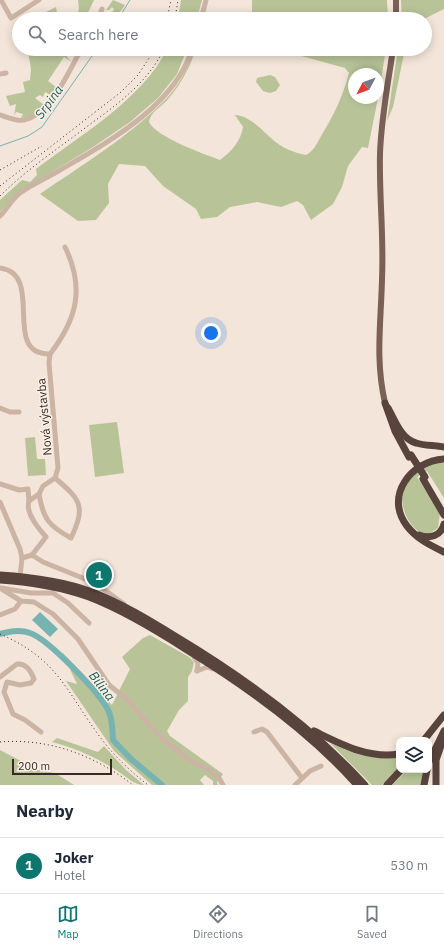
<!DOCTYPE html>
<html lang="en">
<head>
<meta charset="utf-8">
<style>
  :root { --surface:#fff; --page:#f2f2f3; --text:#1f2937; --muted:#747a83; --line:#e0e1e3; --accent:#0f766e }
  body { margin:0; font-family:"IBM Plex Sans",sans-serif; background:var(--page); color:var(--text) }
  .controls { position:absolute; right:12px; bottom:12px; display:grid; overflow:hidden; border-radius:8px; box-shadow:0 2px 10px #0003 }
  .controls button { width:36px; height:36px; display:grid; place-items:center; padding:0; border:0; border-bottom:1px solid var(--line); background:var(--surface); color:var(--text); font:20px sans-serif }
  .compass { position:absolute; left:348px; top:68px; width:36px; height:36px; border-radius:50%; background:var(--surface); box-shadow:0 2px 10px #0003; rotate:229deg }
  .scale { position:absolute; left:12px; bottom:10px; width:100px; box-sizing:border-box; padding-left:4px; border:2px solid #372a26; border-top:0; font-size:11px; line-height:14px; white-space:nowrap; color:#372a26; -webkit-text-stroke:3px #fbf0e6; paint-order:stroke }
  .you { position:absolute; left:211px; top:333px; width:14px; height:14px; margin:-10px; border:3px solid #fff; border-radius:50%; background:#1a73e8; box-shadow:0 0 0 6px #1a73e833 }
  .badge { display:grid; place-items:center; width:26px; height:26px; border-radius:50%; background:var(--accent); color:#fff; font-size:13px; font-weight:700 }
  .pin { position:absolute; translate:-50% -50%; border:2px solid #fff; box-shadow:0 1px 4px #0006 }
  .list { margin:0; padding:0; list-style:none }
  h2 { display:flex; justify-content:space-between; align-items:center; height:52px; margin:0; padding:0 16px; font-size:17px }
  h2 small { font-size:13px; font-weight:400; color:var(--muted) }
  .list li { display:grid; grid-template-columns:26px 1fr auto; gap:12px; align-items:center; box-sizing:border-box; height:56px; padding:0 16px; border-top:1px solid var(--line) }
  .list b { display:block; font-size:15px; white-space:nowrap }
  .list p { margin:0; font-size:13px; white-space:nowrap; color:var(--muted) }
  .list em { font-size:13px; font-style:normal; color:var(--muted) }
  .icon { flex:none; width:22px; height:22px; fill:none; stroke:currentColor; stroke-width:2; stroke-linecap:round; stroke-linejoin:round }
  .map { position:relative; flex:none; width:444px; height:785px; overflow:hidden }
  .search { position:absolute; background:var(--surface); box-shadow:0 2px 10px #0003; left:12px; right:12px; top:12px; height:44px; display:flex; align-items:center; gap:10px; box-sizing:border-box; padding:0 14px; border-radius:22px; color:var(--muted); font-size:15px }
  .sheet { height:108px; background:var(--surface) }
  nav { display:flex; justify-content:space-around; align-items:center; box-sizing:border-box; height:56px; border-top:1px solid var(--line); background:var(--surface); font-size:11px; color:var(--muted) }
  nav a { display:grid; justify-items:center; gap:2px }
  nav .on { color:var(--accent) }
  .map>svg:first-child { display:block }
  .green { fill:#b8c498 }
  .water { fill:#76b3b1 }
  .lines { fill:none; stroke-linecap:round; stroke-linejoin:round }
  .stream { stroke:#76b3b1; stroke-width:1 }
  .river { stroke:#76b3b1; stroke-width:6 }
  .minor { stroke:#ccb4a4; stroke-width:5 }
  .major { stroke:#7a6056; stroke-width:6 }
  .highway { stroke:#59433d; stroke-width:7 }
  .rail { stroke:#372a26; stroke-width:1; stroke-dasharray:1 3; stroke-linecap:butt }
  .highway-bridge { stroke:#59433d; stroke-width:7 }
  .labels { text-anchor:middle; dominant-baseline:central; stroke-width:3; stroke-linejoin:round; paint-order:stroke }
  .street-label { font-size:12px; fill:#372a26; stroke:#fbf0e6 }
  .water-label { font-size:13px; font-style:italic; fill:#185c5c; stroke:#fbf0e6 }
</style>
</head>
<body>
<div class="map">
<svg width="444" height="785" viewBox="0 0 444 785">
  <rect width="100%" height="100%" fill="#f3e5d9"/>
  <!-- green -->
  <g class="green">
    <polygon points="78,0 94,0 85,19 73,19 79,10"/>
    <polygon points="113,0 125,5 115,19 99,19 103,14 111,19 114,15 111,14 114,9 112,7 109,10 106,10"/>
    <polygon points="181,0 202,0 197,19 178,19"/>
    <polygon points="252,0 387,0 388,19 250,19 252,14"/>
    <polygon points="401,0 444,0 444,9 424,19 402,19"/>
    <polygon points="56,7 58,18 32,19"/>
    <polygon points="55,49 71,49 67,57 72,62 64,57 48,81 56,87 51,95 45,92 43,97 40,95 35,98 44,105 32,116 21,118 23,114 16,112 14,116 16,104 10,106 6,96 25,92 23,82 30,80 31,69 28,51 50,56"/>
    <path d="M 167,49 L 187,49 L 177,74 L 158,98 L 130,122 L 93,147 L 17,193 L 0,212 L 0,200 L 22,180 L 30,182 L 37,175 L 36,169 C 79,136 143,99 167,49 Z"/>
    <path d="M 194,49 L 196,49 C 190,67 181,84 169,98 C 163,106 150,112 149,122 C 156,137 204,154 220,160 C 231,152 241,141 243,127 L 235,115 C 252,116 265,134 277,143 C 285,149 296,153 306,155 C 314,151 317,143 321,136 C 334,115 343,96 349,73 L 345,68 L 276,49 L 386,49 L 378,98 L 378,74 L 354,74 L 354,98 L 378,98 L 368,148 L 362,147 L 348,166 L 342,187 L 333,204 L 311,220 L 303,205 L 297,201 L 281,207 L 257,202 L 230,207 L 217,217 L 201,219 L 196,209 L 163,186 L 145,166 L 119,164 L 108,184 L 109,203 L 96,220 L 78,221 L 40,194 C 82,165 130,136 166,99 C 179,86 189,66 194,49 Z"/>
    <polygon points="398,49 405,49 393,107 387,121"/>
    <polygon points="270,75 275,77 280,85 276,91 270,93 263,91 256,82 257,78"/>
    <polygon points="117,422 124,473 95,477 89,425"/>
    <polygon points="35,437 37,459 45,459 46,475 28,476 25,438"/>
    <path d="M 435,463 L 444,463 L 444,498 L 427,471 L 417,477 L 440,513 L 438,528 L 429,534 L 422,534 C 403,522 394,493 412,475 C 418,469 428,466 435,463 Z"/>
    <polygon points="150,635 189,657 194,662 192,671 188,677 188,701 179,710 167,731 170,736 223,774 217,782 218,785 213,785 213,781 205,775 200,780 204,785 152,785 114,751 66,681 77,684 62,652 112,705 130,669 122,657 143,638"/>
    <path d="M 57,738 L 98,752 L 104,746 L 126,770 L 144,785 C 135,785 129,779 122,774 C 100,759 78,749 52,742 Z"/>
    <path d="M 330,743 C 353,752 374,760 399,756 L 399,768 L 382,785 L 372,785 Z"/>
    <polygon points="0,750 21,761 27,768 55,773 74,785 0,785"/>
    <polygon points="407,770 424,770 421,785 392,785"/>
  </g>
  <!-- water -->
  <polygon class="water" points="40,612 58,629 50,637 32,620"/>
  <g class="lines">
    <!-- stream -->
    <g class="stream">
      <polyline points="118,19 130,0"/>
      <polyline points="0,146 28,136 42,127 97,49"/>
    </g>
    <!-- river -->
    <path class="river" d="M 0,634 C 10,631 20,629 30,633 C 48,639 99,692 108,710 C 113,719 112,730 113,740 L 131,759 L 162,785"/>
    <!-- minor -->
    <g class="minor">
      <polyline points="1,0 11,18 39,0"/>
      <polyline points="98,19 102,9"/>
      <polyline points="201,19 206,0"/>
      <polyline points="0,74 6,73"/>
      <path d="M 0,115 C 7,117 18,122 24,120 C 50,115 70,70 81,49"/>
      <path d="M 0,216 C 7,209 12,199 20,193 C 32,184 47,178 60,170 C 108,142 175,106 192,49"/>
      <path d="M 0,268 C 46,274 0,355 50,354 C 77,319 85,288 65,247"/>
      <polyline points="0,408 10,412 19,412"/>
      <polyline points="0,484 19,490 28,489 29,501"/>
      <path d="M 39,494 C 43,519 49,526 71,538 C 86,506 81,500 55,478"/>
      <polyline points="0,502 20,549 22,558 20,576"/>
      <polyline points="32,555 43,562 95,583 124,604"/>
      <path d="M 22,558 L 32,555 L 46,537 C 39,529 25,513 29,501 L 39,494 L 43,486 L 55,478 L 58,468 L 49,363 L 50,354"/>
      <polyline points="0,588 21,601 34,602 53,614 78,639 109,685 128,700 150,726 165,741 191,761 208,769 219,778 223,785"/>
      <polyline points="1,588 31,593 53,593 68,603 89,623"/>
      <polyline points="0,615 15,609 21,601"/>
      <polyline points="194,657 198,663 197,671"/>
      <polyline points="197,671 207,667 213,669"/>
      <path d="M 0,677 L 17,664 C 26,663 31,671 34,679 L 31,683 L 20,685 L 7,682 L 4,692 L 13,714 L 25,720 L 41,732"/>
      <polyline points="254,732 262,729 267,732 302,778"/>
      <polyline points="295,785 310,771 321,766"/>
    </g>
    <!-- major -->
    <g class="major">
      <polyline points="396,0 396,19"/>
      <path d="M 385,403 C 375,359 381,323 382,279 C 384,237 379,196 380,154 C 381,119 388,84 393,49"/>
    </g>
    <!-- highway -->
    <g class="highway">
      <polyline points="385,403 395,431 409,457"/>
      <path d="M 388,408 C 395,420 401,439 416,443 C 425,446 435,445 444,447"/>
      <path d="M 444,459 C 411,461 384,496 407,526 C 417,539 430,545 444,552"/>
      <polyline points="423,479 444,515"/>
      <path d="M 419,535 C 430,539 441,536 444,524"/>
      <path d="M 0,575 C 31,577 63,581 92,592 C 121,603 149,620 175,636 C 245,678 310,725 365,785"/>
      <path d="M 0,580 C 30,582 61,587 89,597 C 123,610 156,630 187,650 C 249,688 309,731 357,785"/>
      <path d="M 314,731 C 341,744 368,759 399,754"/>
      <polyline points="424,740 444,715"/>
      <polyline points="429,762 444,731"/>
      <polyline points="387,785 401,770"/>
      <polyline points="424,785 427,770"/>
      <polyline points="436,785 436,760 444,737"/>
    </g>
    <!-- rail -->
    <g class="rail">
      <polyline points="167,19 171,0"/>
      <polyline points="175,19 178,0"/>
      <polyline points="0,170 42,146"/>
      <polyline points="0,186 121,92 138,75 155,49"/>
      <path d="M 0,196 C 27,169 59,148 89,125 C 118,104 148,82 164,49"/>
      <path d="M 0,634 C 58,659 66,691 100,737 C 114,756 130,771 148,785"/>
      <path d="M 0,742 C 49,738 94,755 133,785"/>
    </g>
    <!-- highway-bridge -->
    <polyline class="highway-bridge" points="411,455 425,477"/>
  </g>
  <g class="labels">
    <!-- street labels -->
    <g class="street-label">
      <text transform="translate(44 417) rotate(-95)">Nová výstavba</text>
    </g>
    <!-- water labels -->
    <g class="water-label">
      <text transform="translate(49 102) rotate(-54)">Srpina</text>
      <text transform="translate(102 686) rotate(52)">Bílina</text>
    </g>
  </g>
</svg>
<div class="controls">
<button><svg class="icon" aria-label="layers" viewBox="0 0 24 24"><path d="M12 4l9 5-9 5-9-5zM3 14l9 5 9-5"/></svg></button>
</div>
<svg class="compass" viewBox="-18 -18 36 36"><path d="M0-13l5 13h-10z" fill="#e53935"/><path d="M0 13l5-13h-10z" fill="#747a83"/></svg>
<div class="scale">200 m</div>
<div class="you"></div>
<div class="pin badge" style="left:99px;top:575px">1</div>
<div class="search"><svg class="icon" aria-label="search" viewBox="0 0 24 24"><circle cx="10" cy="10" r="6"/><path d="M15 15l6 6"/></svg>Search here</div>
</div>
<section class="sheet">
<h2>Nearby<small></small></h2>
<ul class="list">
<li><span class="badge">1</span><div><b>Joker</b><p>Hotel</p></div><em>530 m</em></li>
</ul>
</section>
<nav>
<a class="on"><svg class="icon" aria-label="map" viewBox="0 0 24 24"><path d="M3 6l6-2 6 2 6-2v14l-6 2-6-2-6 2zM9 4v14M15 6v14"/></svg>Map</a>
<a><svg class="icon" aria-label="directions" viewBox="0 0 24 24"><path d="M12 3l9 9-9 9-9-9zM9 14v-3h6M13 9l2 2-2 2"/></svg>Directions</a>
<a><svg class="icon" aria-label="saved" viewBox="0 0 24 24"><path d="M7 4h10v16l-5-4-5 4z"/></svg>Saved</a>
</nav>
</body>
</html>
